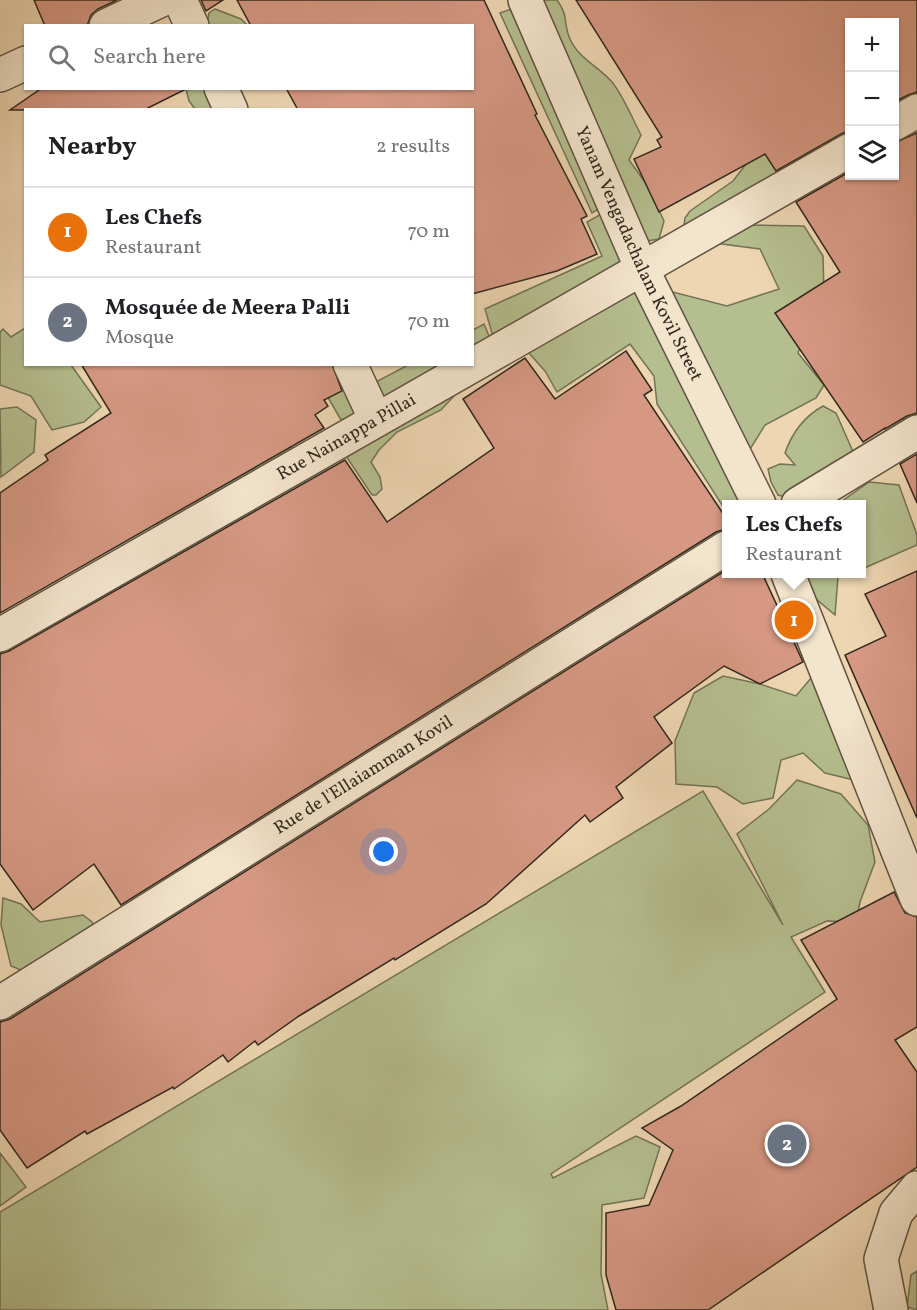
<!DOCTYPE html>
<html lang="en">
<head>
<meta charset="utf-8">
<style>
  :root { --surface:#fff; --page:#f6f6f6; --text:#202124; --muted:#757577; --line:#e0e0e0; --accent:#db2777 }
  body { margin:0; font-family:Vollkorn,serif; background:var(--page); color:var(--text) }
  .controls { position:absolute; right:18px; top:18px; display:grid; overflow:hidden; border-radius:0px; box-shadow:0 2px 4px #0004 }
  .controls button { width:54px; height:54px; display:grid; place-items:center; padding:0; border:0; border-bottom:2px solid var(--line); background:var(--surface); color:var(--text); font:30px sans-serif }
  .you { position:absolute; left:384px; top:852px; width:21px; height:21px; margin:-15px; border:4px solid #fff; border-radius:50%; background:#1a73e8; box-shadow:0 0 0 9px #1a73e833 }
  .badge { display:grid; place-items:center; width:39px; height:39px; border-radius:50%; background:var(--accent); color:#fff; font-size:20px; font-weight:700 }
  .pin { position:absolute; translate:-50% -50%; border:3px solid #fff; box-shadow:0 2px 6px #0006 }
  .popup { position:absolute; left:722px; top:500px; width:144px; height:78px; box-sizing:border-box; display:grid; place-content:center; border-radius:0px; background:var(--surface); filter:drop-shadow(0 2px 4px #0005); font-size:20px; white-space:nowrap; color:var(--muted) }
  .popup b { font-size:22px; color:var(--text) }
  .popup::after { content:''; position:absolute; left:50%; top:100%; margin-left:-12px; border:12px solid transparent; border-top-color:var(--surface) }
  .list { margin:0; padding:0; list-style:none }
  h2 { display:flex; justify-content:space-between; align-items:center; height:78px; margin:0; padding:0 24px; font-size:26px }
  h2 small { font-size:20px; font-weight:400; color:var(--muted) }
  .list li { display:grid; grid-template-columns:39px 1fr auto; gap:18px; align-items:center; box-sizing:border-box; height:90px; padding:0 24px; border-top:2px solid var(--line) }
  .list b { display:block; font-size:22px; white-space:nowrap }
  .list p { margin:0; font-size:20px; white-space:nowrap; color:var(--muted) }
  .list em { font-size:20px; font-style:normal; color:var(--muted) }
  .icon { flex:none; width:33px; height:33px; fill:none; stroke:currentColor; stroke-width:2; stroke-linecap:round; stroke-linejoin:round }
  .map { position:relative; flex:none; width:917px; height:1310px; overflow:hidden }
  .search { position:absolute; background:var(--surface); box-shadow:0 2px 4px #0004; left:24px; top:24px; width:450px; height:66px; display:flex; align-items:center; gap:15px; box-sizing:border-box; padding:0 21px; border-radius:0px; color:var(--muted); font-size:22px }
  .panel { position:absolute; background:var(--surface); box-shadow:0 2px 4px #0004; left:24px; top:108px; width:450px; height:258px; border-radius:0px }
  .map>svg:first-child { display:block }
  .green { fill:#b5be8e; stroke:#737356; stroke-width:1.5 }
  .building { fill:#d69883; stroke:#31281d; stroke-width:1.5 }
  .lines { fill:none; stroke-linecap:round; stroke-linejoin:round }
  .minor-casing { stroke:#605442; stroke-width:36 }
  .minor { stroke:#f3e4cc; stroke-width:33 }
  .labels { text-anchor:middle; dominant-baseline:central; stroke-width:4.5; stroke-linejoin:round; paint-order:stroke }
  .street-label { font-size:18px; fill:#31281d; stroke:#f3e4cc }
</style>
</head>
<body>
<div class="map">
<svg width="917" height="1310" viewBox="0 0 917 1310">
  <rect width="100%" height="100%" fill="#edd6b1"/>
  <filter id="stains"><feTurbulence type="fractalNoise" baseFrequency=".00333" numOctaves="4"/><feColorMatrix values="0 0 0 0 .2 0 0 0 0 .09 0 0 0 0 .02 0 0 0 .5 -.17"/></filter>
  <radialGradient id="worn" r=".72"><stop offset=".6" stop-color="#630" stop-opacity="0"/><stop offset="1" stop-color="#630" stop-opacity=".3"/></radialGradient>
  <!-- green -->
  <g class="green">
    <path d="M 534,0 L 557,0 C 569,16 563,23 570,39 C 578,58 599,67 612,82 C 624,97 632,118 641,135 L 629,160 L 647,185 L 664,221 L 659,239 L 641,242 Z"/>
    <polygon points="520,6 607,204 592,213 500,13"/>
    <polygon points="215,9 241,19 247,25 207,26 209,13"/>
    <polygon points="186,89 233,89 216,110 195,109 189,101"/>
    <polygon points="849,105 849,142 687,230 684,225 685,218 690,211 733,181 763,142 809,128"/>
    <polygon points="610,209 635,266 496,347 485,309 602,256 587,222"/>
    <polygon points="746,225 804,226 823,256 824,292 809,321 798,353 824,385 816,398 765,425 744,459 669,291 727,306 779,289 760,249 714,243"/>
    <polygon points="640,274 757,504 726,504 726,511 657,404 654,376 630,344 557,392 545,371 520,343"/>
    <polygon points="484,324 494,348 473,360 473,330"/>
    <polygon points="25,328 26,364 71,365 101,407 84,422 52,430 31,396 0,385 0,332 3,329 11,337"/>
    <polygon points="327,365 342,365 368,418 344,425 319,382"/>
    <polygon points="408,365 465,365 381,413 370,385"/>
    <polygon points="447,387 454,396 441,410 397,432 379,450 371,462 380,477 382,489 376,495 372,495 340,447"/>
    <path d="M 823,406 L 836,413 L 854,454 L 785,497 L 778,495 L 771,482 L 768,469 L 780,464 L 795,465 L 785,453 C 792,433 805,416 823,406 Z"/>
    <polygon points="17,407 36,420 34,452 1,477 0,409"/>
    <polygon points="288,440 296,459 162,537 157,523"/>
    <polygon points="869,482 899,485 917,535 917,545 862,569 862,504 838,504"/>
    <polygon points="798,574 847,574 838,577 835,615 803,588"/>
    <polygon points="817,671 862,782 825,773 803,753 781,760 773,798 743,804 717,787 676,784 675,741 694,693 723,676 760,684 796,696"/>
    <polygon points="797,780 841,794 868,825 875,862 860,902 856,922 827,921 791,937 825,992 551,1174 553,1178 636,1136 660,1147 644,1198 602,1205 601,1274 608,1310 0,1310 0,1212 703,791 783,925 737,834 769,809"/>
    <polygon points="3,898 21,904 40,922 83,915 92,922 96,931 33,975 11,966 1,925"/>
    <polygon points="0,1153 26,1187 0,1206"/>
    <polygon points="917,1271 917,1310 907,1307 911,1275"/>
  </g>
  <!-- building -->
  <g class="building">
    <polygon points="34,0 117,0 98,9 91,15 87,26 45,26"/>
    <polygon points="201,0 223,0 206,11"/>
    <polygon points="237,0 484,0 537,114 535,115 587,216 581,219 597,254 557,271 472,294 472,110 298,110 286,88 472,88 472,26 251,26"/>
    <polygon points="576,0 917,0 917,92 908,95 894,102 894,22 849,22 849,131 841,134 776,171 765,154 659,212 634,159 661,147 657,140 662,137"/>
    <polygon points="42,88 186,88 186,89 144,110 10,110"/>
    <polygon points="917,133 917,413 907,416 885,429 885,428 863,442 775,313 840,272 796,202 849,172 849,176 894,176 894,143"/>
    <polygon points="626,351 652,390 644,395 726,518 726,529 716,532 121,905 94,864 33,910 0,864 0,654 9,651 345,460 387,522 494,448 463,399 525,358 555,399"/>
    <polygon points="81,364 332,364 342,391 324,400 328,406 315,415 324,428 0,613 0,493 48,460 45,455 111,413"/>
    <polygon points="917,454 917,503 900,464"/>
    <polygon points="726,570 726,573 762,573 803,662 760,684 724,666 654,717 672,743 616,787 623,798 590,822 585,815 486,904 395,960 394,958 299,1016 258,1045 255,1041 228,1062 223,1055 174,1089 173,1087 87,1134 85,1131 27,1168 0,1130 0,1022 10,1019"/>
    <polygon points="917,571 917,818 845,655 886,636 865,594"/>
    <polygon points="894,892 905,913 917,917 917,1027 895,1040 917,1072 917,1167 708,1310 616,1310 606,1275 606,1213 649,1205 673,1150 642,1128 681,1106 837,999 801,940"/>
  </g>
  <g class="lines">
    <!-- minor casing -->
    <g class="minor-casing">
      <g id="minor">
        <polyline points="180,0 192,26"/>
        <path id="s1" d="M 525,0 L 642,269 L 759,504"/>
        <polyline points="106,26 161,0"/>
        <polyline points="0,75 26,63"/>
        <polyline points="221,88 231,110"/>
        <polyline points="894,124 917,111"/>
        <polyline points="350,364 376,420"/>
        <polyline points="798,504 917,432"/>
        <polyline points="788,574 917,899"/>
        <path id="s2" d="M 0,635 L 850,150"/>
        <path id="s3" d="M 0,1003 L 726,548"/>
        <polyline points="891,1310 881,1259 896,1213 917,1188"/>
      </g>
    </g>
    <!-- minor -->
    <use href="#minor" class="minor"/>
  </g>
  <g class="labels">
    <!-- street labels -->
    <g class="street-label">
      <text stroke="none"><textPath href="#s1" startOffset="278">Yanam Vengadachalam Kovil Street</textPath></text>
      <text stroke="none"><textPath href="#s2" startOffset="399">Rue Nainappa Pillai</textPath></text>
      <text stroke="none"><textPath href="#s3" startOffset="429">Rue de l'Ellaiamman Kovil</textPath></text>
    </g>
  </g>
  <rect width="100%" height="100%" filter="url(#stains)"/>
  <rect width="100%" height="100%" fill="url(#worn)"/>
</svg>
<div class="controls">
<button>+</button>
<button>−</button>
<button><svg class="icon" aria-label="layers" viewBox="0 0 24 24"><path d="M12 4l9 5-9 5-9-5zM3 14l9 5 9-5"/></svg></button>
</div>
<div class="you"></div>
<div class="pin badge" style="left:794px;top:620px;background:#e8710a">1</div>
<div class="popup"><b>Les Chefs</b>Restaurant</div>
<div class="pin badge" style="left:787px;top:1144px;background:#6b7280">2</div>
<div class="search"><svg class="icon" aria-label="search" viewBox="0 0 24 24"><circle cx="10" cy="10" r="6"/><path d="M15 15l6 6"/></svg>Search here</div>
<section class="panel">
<h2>Nearby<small>2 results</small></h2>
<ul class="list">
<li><span class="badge" style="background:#e8710a">1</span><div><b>Les Chefs</b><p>Restaurant</p></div><em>70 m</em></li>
<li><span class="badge" style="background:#6b7280">2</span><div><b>Mosquée de Meera Palli</b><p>Mosque</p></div><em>70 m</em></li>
</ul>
</section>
</div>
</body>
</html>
